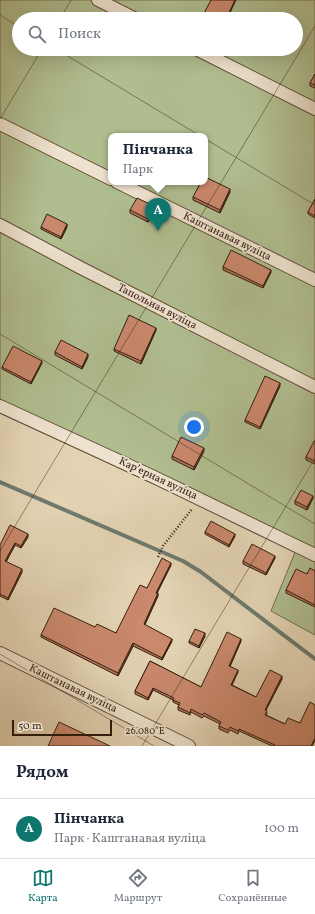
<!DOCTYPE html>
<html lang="ru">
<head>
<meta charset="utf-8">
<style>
  :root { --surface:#fff; --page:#f2f2f3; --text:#1f2937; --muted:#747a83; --line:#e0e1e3; --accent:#0f766e }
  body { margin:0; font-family:Vollkorn,serif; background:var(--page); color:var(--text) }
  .scale { position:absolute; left:12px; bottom:10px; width:100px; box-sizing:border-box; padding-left:4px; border:2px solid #341e0c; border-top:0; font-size:11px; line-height:14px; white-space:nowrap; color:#341e0c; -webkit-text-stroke:3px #ede2ce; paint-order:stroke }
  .you { position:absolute; left:194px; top:427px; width:14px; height:14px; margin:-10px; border:3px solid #fff; border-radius:50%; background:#1a73e8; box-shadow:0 0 0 6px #1a73e833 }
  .badge { display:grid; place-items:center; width:26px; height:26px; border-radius:50%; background:var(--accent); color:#fff; font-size:13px; font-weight:700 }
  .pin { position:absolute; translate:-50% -33px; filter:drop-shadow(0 1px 2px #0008) }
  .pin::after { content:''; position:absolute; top:21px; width:14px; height:12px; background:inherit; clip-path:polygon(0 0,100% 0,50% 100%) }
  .popup { position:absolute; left:108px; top:133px; width:100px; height:52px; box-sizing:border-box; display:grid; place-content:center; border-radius:8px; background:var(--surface); filter:drop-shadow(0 1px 3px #0005); font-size:13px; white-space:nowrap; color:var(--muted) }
  .popup b { font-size:15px; color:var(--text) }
  .popup::after { content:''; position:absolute; left:50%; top:100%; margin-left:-8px; border:8px solid transparent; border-top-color:var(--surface) }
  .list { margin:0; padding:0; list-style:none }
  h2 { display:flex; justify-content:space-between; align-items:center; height:52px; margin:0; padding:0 16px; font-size:17px }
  h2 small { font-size:13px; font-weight:400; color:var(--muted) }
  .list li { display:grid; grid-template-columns:26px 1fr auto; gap:12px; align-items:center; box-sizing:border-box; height:60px; padding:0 16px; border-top:1px solid var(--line) }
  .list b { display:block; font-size:15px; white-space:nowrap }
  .list p { margin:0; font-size:13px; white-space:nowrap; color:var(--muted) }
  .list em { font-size:13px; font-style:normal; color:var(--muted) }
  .icon { flex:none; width:22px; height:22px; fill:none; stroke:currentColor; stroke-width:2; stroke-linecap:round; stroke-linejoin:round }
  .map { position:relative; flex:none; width:315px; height:746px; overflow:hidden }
  .search { position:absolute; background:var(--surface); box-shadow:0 4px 16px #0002; left:12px; right:12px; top:12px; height:44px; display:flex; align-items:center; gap:10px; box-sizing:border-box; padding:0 14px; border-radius:22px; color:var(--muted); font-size:15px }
  .sheet { height:112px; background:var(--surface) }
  nav { display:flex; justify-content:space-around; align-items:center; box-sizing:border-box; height:56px; border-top:1px solid var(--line); background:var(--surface); font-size:11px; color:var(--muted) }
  nav a { display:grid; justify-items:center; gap:2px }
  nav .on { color:var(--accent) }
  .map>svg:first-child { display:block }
  .green { fill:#b0bd8f; stroke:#726e4e; fill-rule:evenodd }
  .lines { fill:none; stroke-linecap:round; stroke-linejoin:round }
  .stream { stroke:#6e7a6e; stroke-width:4 }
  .minor-casing { stroke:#604b36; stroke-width:14 }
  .path { stroke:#341e0c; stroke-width:2.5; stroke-dasharray:1 2; stroke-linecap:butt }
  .minor { stroke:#ede2ce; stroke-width:12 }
  .wall { fill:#ae755e; stroke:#341e0c }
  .shaded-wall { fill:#8d5f4c; stroke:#341e0c }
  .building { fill:#ca886d; stroke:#341e0c }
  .ticks { fill:none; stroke:#341e0c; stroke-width:1; stroke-opacity:0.45 }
  .labels { text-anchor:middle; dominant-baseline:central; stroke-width:3.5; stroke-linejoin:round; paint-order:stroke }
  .street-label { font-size:11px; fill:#341e0c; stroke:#ede2ce }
  .ticks-label { font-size:10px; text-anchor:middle; fill:#341e0c; stroke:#ede2ce; stroke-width:3.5; stroke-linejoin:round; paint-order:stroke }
</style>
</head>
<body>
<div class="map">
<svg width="315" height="746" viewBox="0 0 315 746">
  <rect width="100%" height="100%" fill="#e3d3b3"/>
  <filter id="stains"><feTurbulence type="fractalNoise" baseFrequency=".005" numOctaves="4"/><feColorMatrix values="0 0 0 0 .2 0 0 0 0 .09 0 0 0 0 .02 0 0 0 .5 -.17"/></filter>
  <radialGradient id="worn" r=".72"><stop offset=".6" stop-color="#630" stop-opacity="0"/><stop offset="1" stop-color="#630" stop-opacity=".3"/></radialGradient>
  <!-- green -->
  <path class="green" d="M 0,0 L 315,0 L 315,635 L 271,611 L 296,550 L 0,413 ZM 19,19 L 296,19 L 296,49 L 19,49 ZM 111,136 L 205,136 L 205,182 L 111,182 Z"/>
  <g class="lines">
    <!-- stream -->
    <polyline class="stream" points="0,482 183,561 201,572 315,659"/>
    <!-- minor casing -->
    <g class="minor-casing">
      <g id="minor">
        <polyline points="98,0 136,19"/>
        <polyline points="196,49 315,109"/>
        <polyline points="0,124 111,179"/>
        <polyline points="117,182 315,280"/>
        <polyline points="0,225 81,268 315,387"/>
        <polyline points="0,406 154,477 315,555"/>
        <polyline points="0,653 189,746"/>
      </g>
    </g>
    <!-- path -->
    <polyline class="path" points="158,557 163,546 192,509"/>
    <!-- minor -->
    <use href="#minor" class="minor"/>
  </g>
  <!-- wall -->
  <g class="wall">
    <polygon points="315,74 315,88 310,86 310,83"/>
    <polygon points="230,192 220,213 193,200 193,197"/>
    <polygon points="315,199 315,218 308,214 308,212"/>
    <polygon points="154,209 148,222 130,213 130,210"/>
    <polygon points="41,227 67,227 61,239 41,229"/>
    <polygon points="223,267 271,272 263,288 223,270"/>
    <polygon points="156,330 141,364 114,351 114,349"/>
    <polygon points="55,352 88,357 82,369 55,355"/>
    <polygon points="42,363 31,384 2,369 2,367"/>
    <polygon points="280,386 260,429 245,422 245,420"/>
    <polygon points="315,441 315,464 306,460 306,457"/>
    <polygon points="204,451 194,470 172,459 172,456"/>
    <polygon points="313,498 307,510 295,504 295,501"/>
    <polygon points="205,532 235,536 229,547 205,534"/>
    <polygon points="28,537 21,548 15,545 6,562 22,572 8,600 0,596 0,545"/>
    <polygon points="275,558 266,575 243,564 243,561"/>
    <polygon points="171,565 157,593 158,596 144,625 172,641 162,660 133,646 118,676 41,637 41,635 95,627 116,633 147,588"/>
    <polygon points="315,571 315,607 286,593 286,590 307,574"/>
    <polygon points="205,636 199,648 189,643 189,641"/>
    <polygon points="241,641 230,666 238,672 232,685 256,697 282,679 266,710 267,713 266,715 285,724 300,723 315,705 315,740 312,746 272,746 239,731 238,734 230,730 228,733 219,729 219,726 220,724 204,716 202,718 191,712 190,715 178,710 178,707 179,705 173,702 173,700 153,690 148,700 135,694 135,691 150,661 201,687"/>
  </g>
  <!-- shaded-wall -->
  <g class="shaded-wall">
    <polygon points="235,0 236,0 227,19 226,19"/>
    <polygon points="230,189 230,192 220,213 220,210"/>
    <polygon points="154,206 154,209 148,222 148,219"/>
    <polygon points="67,224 67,227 61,239 61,237"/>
    <polygon points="271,270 271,272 263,288 263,286"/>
    <polygon points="156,328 156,330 141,364 141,361"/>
    <polygon points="88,354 88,357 82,369 82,367"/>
    <polygon points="42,361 42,363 31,384 31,382"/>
    <polygon points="280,383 280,386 260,429 260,427"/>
    <polygon points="204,448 204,451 194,470 194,467"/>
    <polygon points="313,496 313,498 307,510 307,507"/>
    <polygon points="28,534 28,537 21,548 21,546"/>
    <polygon points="235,534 235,536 229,547 229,545"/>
    <polygon points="15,543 15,545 5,564 5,561"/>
    <polygon points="275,556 275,558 266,575 266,573"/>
    <polygon points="171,563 171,565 156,595 156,593"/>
    <polygon points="22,569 22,572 8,600 8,598"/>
    <polygon points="158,593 158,596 144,627 144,624"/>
    <polygon points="205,633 205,636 199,648 199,646"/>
    <polygon points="172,639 172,641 162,660 162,658"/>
    <polygon points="241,639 241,641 229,669 229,666"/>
    <polygon points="133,643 133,646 118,676 118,673"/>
    <polygon points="238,670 238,672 231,687 231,685"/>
    <polygon points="282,676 282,679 265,712 265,710"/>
    <polygon points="153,688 153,690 148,700 148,698"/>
    <polygon points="315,738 315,740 312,746 311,746"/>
  </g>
  <!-- building -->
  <g class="building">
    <polygon points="211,0 235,0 226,19 201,19"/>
    <polygon points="315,74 315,85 310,83"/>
    <polygon points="205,177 230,189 220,210 193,197 201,182 205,182"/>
    <polygon points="137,198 154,206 148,219 130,210"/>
    <polygon points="315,199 315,216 308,212"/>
    <polygon points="47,214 67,224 61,237 41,227"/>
    <polygon points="231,250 271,270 263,286 223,267"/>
    <polygon points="129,315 156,328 141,361 114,349"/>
    <polygon points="61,340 88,354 82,367 55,352"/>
    <polygon points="13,346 42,361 31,382 2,367"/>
    <polygon points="265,376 280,383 260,427 245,420"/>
    <polygon points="181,437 204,448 194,467 172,456"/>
    <polygon points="314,441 315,441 315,461 306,457"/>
    <polygon points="301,490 313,496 307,507 295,501"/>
    <polygon points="211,521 235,534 229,545 205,532"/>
    <polygon points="10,525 28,534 21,546 15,543 5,561 22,569 8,598 0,594 0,545"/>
    <polygon points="252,544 275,556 266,573 243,561"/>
    <polygon points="162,558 171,563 156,593 158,593 144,624 172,639 162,658 133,643 118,673 41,635 54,608 95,627 97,624 116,633 140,585 147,588"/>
    <polygon points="310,568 315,571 315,605 286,590 296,569 307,574"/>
    <polygon points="195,629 205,633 199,646 189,641"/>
    <polygon points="227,632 241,639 229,666 238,670 231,685 256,697 270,670 282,676 265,710 267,711 265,715 285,724 288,718 300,723 310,702 315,705 315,738 311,746 274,746 275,745 239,729 238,731 230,727 228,730 219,726 221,722 204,713 202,715 191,709 190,713 178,707 180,703 173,700 174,698 153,688 148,698 135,691 150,661 201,687"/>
    <polygon points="59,722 110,746 48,746"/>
  </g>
  <!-- ticks -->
  <path class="ticks" d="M 0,15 L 19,27M 60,19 L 71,0M 56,49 L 315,205M 0,119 L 42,49M 0,334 L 315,524M 0,551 L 315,26M 0,654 L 154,746M 142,746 L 315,458"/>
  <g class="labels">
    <!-- street labels -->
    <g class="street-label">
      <text transform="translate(227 237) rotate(26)">Каштанавая вуліца</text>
      <text transform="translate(157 307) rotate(27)">Тапольная вуліца</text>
      <text transform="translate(158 479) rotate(25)">Карʼерная вуліца</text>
      <text transform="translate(73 689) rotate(26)">Каштанавая вуліца</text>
    </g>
  </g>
  <g class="ticks-label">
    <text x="145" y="734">26.080°E</text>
  </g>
  <rect width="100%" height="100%" filter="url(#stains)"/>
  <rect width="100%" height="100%" fill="url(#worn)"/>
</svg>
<div class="scale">50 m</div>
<div class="you"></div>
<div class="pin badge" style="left:158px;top:231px">A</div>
<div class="popup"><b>Пінчанка</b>Парк</div>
<div class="search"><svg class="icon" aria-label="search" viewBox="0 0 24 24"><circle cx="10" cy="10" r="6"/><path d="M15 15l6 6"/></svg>Поиск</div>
</div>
<section class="sheet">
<h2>Рядом<small></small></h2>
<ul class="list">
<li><span class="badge">A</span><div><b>Пінчанка</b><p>Парк · Каштанавая вуліца</p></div><em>100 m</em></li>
</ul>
</section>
<nav>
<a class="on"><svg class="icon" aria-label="map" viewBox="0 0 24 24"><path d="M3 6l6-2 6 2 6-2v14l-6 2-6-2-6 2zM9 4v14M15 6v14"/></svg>Карта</a>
<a><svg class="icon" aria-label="directions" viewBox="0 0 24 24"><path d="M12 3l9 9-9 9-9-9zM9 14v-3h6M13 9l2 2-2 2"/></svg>Маршрут</a>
<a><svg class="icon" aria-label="saved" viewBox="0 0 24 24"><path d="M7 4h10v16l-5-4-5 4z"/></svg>Сохранённые</a>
</nav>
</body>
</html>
